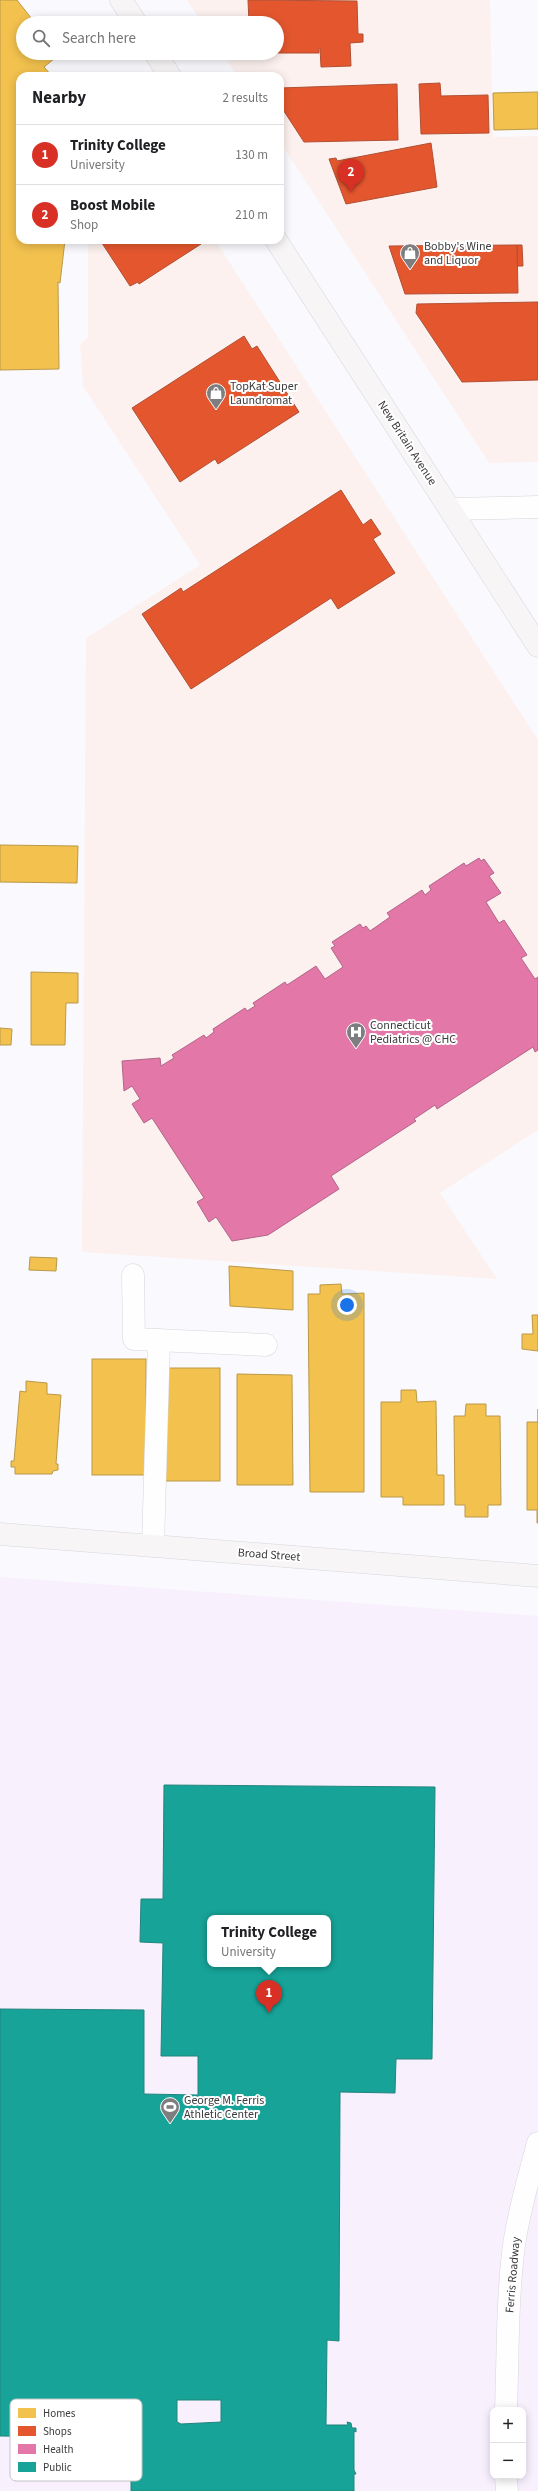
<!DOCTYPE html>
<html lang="en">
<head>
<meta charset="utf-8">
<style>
  :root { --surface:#fff; --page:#f2f2f2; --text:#202124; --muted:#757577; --line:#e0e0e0; --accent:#d93025 }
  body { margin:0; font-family:"Source Sans 3",sans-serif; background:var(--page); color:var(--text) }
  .controls { position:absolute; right:12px; bottom:12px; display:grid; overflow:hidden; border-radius:8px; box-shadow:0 2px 10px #0003 }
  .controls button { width:36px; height:36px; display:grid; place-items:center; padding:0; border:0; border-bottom:1px solid var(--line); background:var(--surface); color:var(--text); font:20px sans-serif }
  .you { position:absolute; left:347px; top:1305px; width:14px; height:14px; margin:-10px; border:3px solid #fff; border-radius:50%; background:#1a73e8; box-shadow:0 0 0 6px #1a73e833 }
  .badge { display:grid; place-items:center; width:26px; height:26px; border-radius:50%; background:var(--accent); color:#fff; font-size:13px; font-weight:700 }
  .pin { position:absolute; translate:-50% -33px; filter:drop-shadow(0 1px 2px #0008) }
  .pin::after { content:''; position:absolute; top:21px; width:14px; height:12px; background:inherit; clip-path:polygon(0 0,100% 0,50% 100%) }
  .popup { position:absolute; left:207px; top:1915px; width:124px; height:52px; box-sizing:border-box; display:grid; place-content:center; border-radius:8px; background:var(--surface); filter:drop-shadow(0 1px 3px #0005); font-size:13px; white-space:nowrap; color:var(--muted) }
  .popup b { font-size:15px; color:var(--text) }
  .popup::after { content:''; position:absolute; left:50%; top:100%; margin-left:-8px; border:8px solid transparent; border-top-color:var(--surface) }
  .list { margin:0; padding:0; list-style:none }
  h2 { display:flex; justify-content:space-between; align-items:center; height:52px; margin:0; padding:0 16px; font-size:17px }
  h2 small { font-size:13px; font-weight:400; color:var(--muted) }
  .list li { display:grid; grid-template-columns:26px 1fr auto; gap:12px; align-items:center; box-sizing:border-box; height:60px; padding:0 16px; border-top:1px solid var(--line) }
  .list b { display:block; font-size:15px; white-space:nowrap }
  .list p { margin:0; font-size:13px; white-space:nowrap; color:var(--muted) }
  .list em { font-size:13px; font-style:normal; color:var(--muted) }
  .icon { flex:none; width:22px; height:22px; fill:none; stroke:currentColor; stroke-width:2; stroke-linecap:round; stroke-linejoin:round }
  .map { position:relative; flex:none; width:538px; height:2491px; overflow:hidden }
  .search { position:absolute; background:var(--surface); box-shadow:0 2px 10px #0003; left:16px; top:16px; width:268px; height:44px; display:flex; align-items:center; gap:10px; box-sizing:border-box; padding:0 14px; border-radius:22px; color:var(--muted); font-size:15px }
  .panel { position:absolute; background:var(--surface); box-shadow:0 2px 10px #0003; left:16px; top:72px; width:268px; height:172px; border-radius:12px }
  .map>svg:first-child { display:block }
  .commercial { fill:#fcf1ef }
  .education { fill:#f8f0fd; fill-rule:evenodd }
  .homes { fill:#f2c14e; stroke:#bb9949 }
  .shops { fill:#e4572e; stroke:#b14f33 }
  .health { fill:#e377a8; stroke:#b16588 }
  .public { fill:#17a398; stroke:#22847d; fill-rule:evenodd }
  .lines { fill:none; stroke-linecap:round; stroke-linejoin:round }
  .lane-casing { stroke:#d6d6da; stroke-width:23 }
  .street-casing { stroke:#d6d6da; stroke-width:23 }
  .secondary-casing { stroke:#d6d6da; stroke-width:23 }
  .lane { stroke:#fefeff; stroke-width:22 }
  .street { stroke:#fefeff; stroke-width:22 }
  .secondary { stroke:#f8f5f6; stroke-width:22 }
  .labels { text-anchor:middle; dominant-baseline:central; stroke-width:4; stroke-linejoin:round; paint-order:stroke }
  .poi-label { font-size:12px; fill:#3b3b3e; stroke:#fff; text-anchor:start }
  .street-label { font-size:12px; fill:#3b3b3e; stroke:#fff }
  .key { fill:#fff; stroke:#c4c4c5; stroke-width:1 }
  .key-label { font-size:11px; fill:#3b3b3e }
</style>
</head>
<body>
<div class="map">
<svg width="538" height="2491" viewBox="0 0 538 2491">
  <rect width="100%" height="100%" fill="#f9f9fe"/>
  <!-- commercial -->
  <g class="commercial">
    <polygon points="187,0 490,0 493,137 538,136 538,462 489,463 280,142 280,76 237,76 222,53 277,53 277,23 202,23"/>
    <polygon points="88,240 215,240 538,740 538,1130 440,1193 497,1279 82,1252 86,638 200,565 83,386 80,344 88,338"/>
  </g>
  <!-- education -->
  <path class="education" d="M 0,1577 L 538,1616 L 538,2491 L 0,2491 ZM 210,1918 L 328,1918 L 328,1964 L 210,1964 ZM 493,2410 L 523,2410 L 523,2476 L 493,2476 Z"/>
  <!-- homes -->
  <g class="homes">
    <polygon points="0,0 17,0 35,23 23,23 23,53 60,54 44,67 52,76 20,76 20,240 65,240 60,283 58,282 59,369 0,370"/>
    <polygon points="538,92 538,129 494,130 493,93"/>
    <polygon points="0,845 78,846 77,883 0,882"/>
    <polygon points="31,972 78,973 78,1003 66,1003 65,1045 31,1045"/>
    <polygon points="0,1028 12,1029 11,1045 0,1045"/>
    <polygon points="30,1257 57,1258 56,1271 29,1270"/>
    <polygon points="229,1266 293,1271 293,1310 230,1306"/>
    <polygon points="341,1284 342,1294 364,1293 364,1492 310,1492 308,1294 320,1294 320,1285"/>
    <polygon points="532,1315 538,1315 538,1351 522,1349 522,1334 533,1334"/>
    <rect x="92" y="1359" width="54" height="116"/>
    <rect x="164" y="1368" width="56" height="113"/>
    <polygon points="237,1374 292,1375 293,1485 237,1485"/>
    <polygon points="26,1381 47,1383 47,1394 61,1395 56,1464 58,1464 58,1470 53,1471 52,1474 15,1474 15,1467 11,1467 11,1461 14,1461 20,1391 26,1392"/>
    <polygon points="401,1390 416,1390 417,1402 436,1401 437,1475 444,1475 444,1505 403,1505 403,1497 381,1497 381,1402 401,1402"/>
    <polygon points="466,1404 486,1404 486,1416 500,1416 501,1505 488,1505 488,1517 465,1517 465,1505 455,1505 454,1416 465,1416"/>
    <polygon points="538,1409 538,1523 537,1523 537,1510 527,1510 527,1422 538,1422"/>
  </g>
  <!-- shops -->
  <g class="shops">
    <polygon points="248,0 357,1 358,34 363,34 363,42 350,43 351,66 321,67 320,48 319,48 319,53 277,53 277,23 249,23"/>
    <polygon points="440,83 441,96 488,95 489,133 421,134 419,84"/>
    <polygon points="397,84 398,140 304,142 280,105 280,88"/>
    <polygon points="431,143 437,187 346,204 329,159 336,158 337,161"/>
    <polygon points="100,240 198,240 201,244 139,284 138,282 130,286"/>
    <polygon points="517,245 522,245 523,266 517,266"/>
    <polygon points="517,245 518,293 405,294 389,246"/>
    <polygon points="538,302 538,380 462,382 416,313 417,304"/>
    <polygon points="244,336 252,349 257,346 299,412 218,464 215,459 180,482 132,408"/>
    <polygon points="341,490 363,525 371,519 381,534 373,539 395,573 338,609 331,598 191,689 142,614 181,588 183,592"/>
  </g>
  <!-- health -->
  <polygon class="health" points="479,858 481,861 484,859 494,873 489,876 501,893 486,902 499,923 504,920 527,955 521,958 535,979 538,977 538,1050 535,1052 533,1047 437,1109 435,1105 414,1119 416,1121 331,1176 339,1189 268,1235 232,1241 216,1217 209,1222 197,1202 204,1198 152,1118 144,1123 132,1104 140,1099 132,1086 124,1091 122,1061 160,1058 161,1066 174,1058 172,1055 204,1035 206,1038 214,1032 213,1029 245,1008 247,1011 255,1006 253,1003 285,982 287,985 316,966 325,979 343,967 331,948 335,946 332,942 360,924 363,928 366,926 370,931 390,917 387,913 422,890 425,895 431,890 429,886 464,863 466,866"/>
  <!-- public -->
  <path class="public" d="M 164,1785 L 435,1787 L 432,2059 L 396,2059 L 395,2093 L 340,2092 L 339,2341 L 327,2340 L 326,2425 L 348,2425 L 347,2422 L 351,2423 L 352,2428 L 356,2428 L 356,2432 L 354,2431 L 354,2470 L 356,2474 L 354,2474 L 354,2491 L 131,2491 L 131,2472 L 129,2473 L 129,2469 L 131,2469 L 132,2430 L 129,2430 L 129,2426 L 134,2426 L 134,2421 L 136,2422 L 137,2409 L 102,2408 L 101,2437 L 0,2436 L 0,2009 L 144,2010 L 144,2094 L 198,2095 L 198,2056 L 161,2056 L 163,1943 L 140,1942 L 141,1899 L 163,1899 ZM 210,1918 L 328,1918 L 328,1964 L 210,1964 ZM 177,2400 L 221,2400 L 221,2422 L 181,2424 L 177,2422 Z"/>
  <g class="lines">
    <!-- lane casing -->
    <g class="lane-casing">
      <g id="lane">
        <polyline points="133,1275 134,1339 266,1345"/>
        <polyline points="153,1546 159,1340"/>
      </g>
    </g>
    <!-- street casing -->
    <g class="street-casing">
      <g id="street">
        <polyline points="450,509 538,507"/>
        <path d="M 506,2410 C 508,2355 507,2299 514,2245 C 519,2210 529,2177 538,2143"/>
        <polyline points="506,2476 507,2491"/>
      </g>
    </g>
    <!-- secondary casing -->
    <g class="secondary-casing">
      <g id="secondary">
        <polyline points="121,0 136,23"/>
        <polyline points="155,53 170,76"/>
        <polyline points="276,240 538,646"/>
        <polyline points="0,1534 538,1576"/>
      </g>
    </g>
    <!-- lane -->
    <use href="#lane" class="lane"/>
    <!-- street -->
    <use href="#street" class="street"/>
    <!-- secondary -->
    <use href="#secondary" class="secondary"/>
  </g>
  <!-- icons -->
  <defs>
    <g id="shop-pin" transform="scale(1)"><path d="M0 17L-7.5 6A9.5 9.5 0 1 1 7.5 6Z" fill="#7e7e81" stroke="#fff"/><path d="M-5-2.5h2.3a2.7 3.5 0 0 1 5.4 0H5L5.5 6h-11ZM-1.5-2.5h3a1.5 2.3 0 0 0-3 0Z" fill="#fff"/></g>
    <g id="hospital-pin" transform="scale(1)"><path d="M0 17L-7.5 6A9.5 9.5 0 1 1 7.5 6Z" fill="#7e7e81" stroke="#fff"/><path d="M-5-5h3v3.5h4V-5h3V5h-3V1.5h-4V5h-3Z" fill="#fff"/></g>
    <g id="stadium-pin" transform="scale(1)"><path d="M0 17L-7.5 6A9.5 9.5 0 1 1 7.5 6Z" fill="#7e7e81" stroke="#fff"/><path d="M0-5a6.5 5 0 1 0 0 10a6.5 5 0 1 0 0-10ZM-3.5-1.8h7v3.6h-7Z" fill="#fff"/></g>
  </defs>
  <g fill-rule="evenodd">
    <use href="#shop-pin" x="410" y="253"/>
    <use href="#shop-pin" x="216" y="393"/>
    <use href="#hospital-pin" x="356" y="1032"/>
    <use href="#stadium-pin" x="170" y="2107"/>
  </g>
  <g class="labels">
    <!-- poi labels -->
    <g class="poi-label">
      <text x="424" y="246">Bobby's Wine<tspan x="424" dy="14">and Liquor</tspan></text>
      <text x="230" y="386">TopKat Super<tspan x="230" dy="14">Laundromat</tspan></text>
      <text x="370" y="1025">Connecticut<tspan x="370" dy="14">Pediatrics @ CHC</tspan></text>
      <text x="184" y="2100">George M. Ferris<tspan x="184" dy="14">Athletic Center</tspan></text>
    </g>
    <!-- street labels -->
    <g class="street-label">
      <text transform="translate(407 443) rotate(57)">New Britain Avenue</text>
      <text transform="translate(269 1555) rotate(4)">Broad Street</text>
      <text transform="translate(513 2275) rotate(-85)">Ferris Roadway</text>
    </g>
  </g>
  <!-- legend -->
  <rect x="10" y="2399" width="132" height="82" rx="6" class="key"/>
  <rect x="18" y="2408" width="18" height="10" fill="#f2c14e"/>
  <rect x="18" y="2426" width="18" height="10" fill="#e4572e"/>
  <rect x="18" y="2444" width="18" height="10" fill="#e377a8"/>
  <rect x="18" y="2462" width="18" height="10" fill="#17a398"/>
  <g class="key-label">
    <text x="43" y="2417">Homes</text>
    <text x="43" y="2435">Shops</text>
    <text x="43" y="2453">Health</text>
    <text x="43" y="2471">Public</text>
  </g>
</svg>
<div class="controls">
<button>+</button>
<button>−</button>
</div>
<div class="you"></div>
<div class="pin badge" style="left:269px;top:2013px">1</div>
<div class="popup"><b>Trinity College</b>University</div>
<div class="pin badge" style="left:351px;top:192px">2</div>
<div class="search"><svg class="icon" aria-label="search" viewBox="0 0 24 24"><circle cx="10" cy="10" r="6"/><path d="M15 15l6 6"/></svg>Search here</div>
<section class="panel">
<h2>Nearby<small>2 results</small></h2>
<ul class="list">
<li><span class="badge">1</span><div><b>Trinity College</b><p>University</p></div><em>130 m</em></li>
<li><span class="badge">2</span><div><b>Boost Mobile</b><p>Shop</p></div><em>210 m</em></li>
</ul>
</section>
</div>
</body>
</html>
